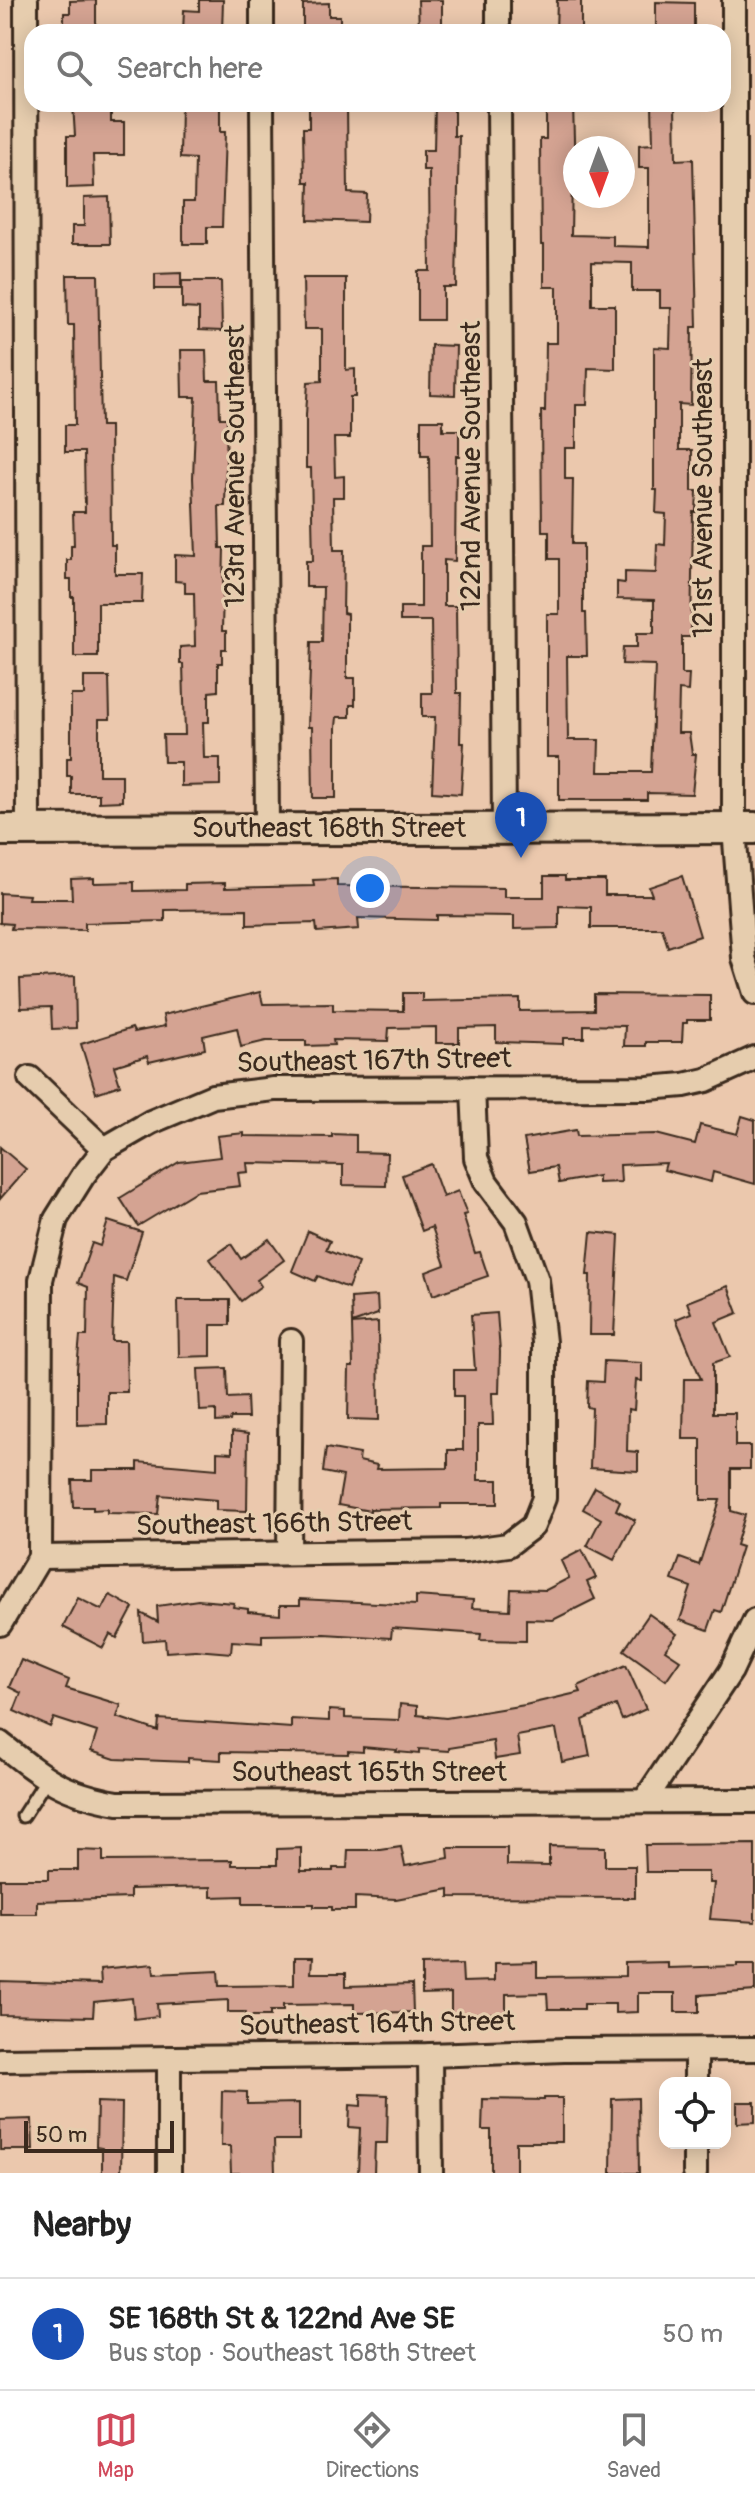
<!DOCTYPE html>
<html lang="en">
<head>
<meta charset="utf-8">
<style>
  :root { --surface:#fff; --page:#f2f2f2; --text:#222; --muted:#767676; --line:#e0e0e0; --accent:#d1495b }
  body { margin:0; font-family:Pangolin,sans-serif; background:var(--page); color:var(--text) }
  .controls { position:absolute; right:24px; bottom:24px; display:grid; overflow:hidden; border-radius:16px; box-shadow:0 4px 20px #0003 }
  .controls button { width:72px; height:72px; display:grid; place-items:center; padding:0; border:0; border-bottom:2px solid var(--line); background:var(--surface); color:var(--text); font:40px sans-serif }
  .compass { position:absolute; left:563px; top:136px; width:72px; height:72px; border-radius:50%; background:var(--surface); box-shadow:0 4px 20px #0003; rotate:179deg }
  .scale { position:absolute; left:24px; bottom:20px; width:150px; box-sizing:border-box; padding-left:8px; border:4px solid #3b2a1e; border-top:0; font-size:22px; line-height:28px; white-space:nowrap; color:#3b2a1e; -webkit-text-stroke:6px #e6cdae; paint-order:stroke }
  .you { position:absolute; left:370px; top:888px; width:28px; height:28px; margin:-20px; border:6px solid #fff; border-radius:50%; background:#1a73e8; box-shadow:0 0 0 12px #1a73e833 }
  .badge { display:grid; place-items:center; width:52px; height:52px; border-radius:50%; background:var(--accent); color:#fff; font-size:26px; font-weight:700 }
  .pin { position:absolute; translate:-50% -66px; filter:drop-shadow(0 2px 4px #0008) }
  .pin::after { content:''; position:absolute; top:42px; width:28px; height:24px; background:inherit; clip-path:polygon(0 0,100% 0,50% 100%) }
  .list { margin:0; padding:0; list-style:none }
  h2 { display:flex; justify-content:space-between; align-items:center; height:104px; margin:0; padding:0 32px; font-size:34px }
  h2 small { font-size:26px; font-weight:400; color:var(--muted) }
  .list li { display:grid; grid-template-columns:52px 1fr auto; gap:24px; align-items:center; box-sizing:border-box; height:112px; padding:0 32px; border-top:2px solid var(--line) }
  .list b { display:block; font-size:30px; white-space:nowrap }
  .list p { margin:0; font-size:26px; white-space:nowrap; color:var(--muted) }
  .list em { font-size:26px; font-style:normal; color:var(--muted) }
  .icon { flex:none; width:44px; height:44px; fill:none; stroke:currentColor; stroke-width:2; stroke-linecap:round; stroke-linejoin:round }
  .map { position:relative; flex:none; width:755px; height:2173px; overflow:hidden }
  .search { position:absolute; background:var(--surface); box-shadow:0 4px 20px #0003; left:24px; right:24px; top:24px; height:88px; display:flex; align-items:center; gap:20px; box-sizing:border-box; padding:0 28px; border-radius:24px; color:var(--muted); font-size:30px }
  .sheet { height:216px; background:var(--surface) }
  nav { display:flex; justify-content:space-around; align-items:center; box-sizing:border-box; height:112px; border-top:2px solid var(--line); background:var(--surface); font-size:22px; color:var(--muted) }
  nav a { display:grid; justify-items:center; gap:4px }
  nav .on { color:var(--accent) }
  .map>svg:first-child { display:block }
  .building { fill:#d4a392; stroke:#3b2a1e; stroke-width:2; fill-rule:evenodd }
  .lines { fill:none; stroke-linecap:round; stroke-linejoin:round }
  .lane-casing { stroke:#3b2a1e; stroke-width:17 }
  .street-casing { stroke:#3b2a1e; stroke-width:28 }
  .secondary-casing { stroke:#3b2a1e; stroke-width:36 }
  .lane { stroke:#e6cdae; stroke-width:11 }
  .street { stroke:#e6cdae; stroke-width:22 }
  .secondary { stroke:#e6cdae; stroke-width:30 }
  .labels { text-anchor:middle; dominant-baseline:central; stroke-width:6; stroke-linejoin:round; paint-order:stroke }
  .street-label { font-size:28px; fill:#3b2a1e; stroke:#e6cdae }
</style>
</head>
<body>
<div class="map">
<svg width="755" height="2173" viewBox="0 0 755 2173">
  <rect width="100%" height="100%" fill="#ebc8ad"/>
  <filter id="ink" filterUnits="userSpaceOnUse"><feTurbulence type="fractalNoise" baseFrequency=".0125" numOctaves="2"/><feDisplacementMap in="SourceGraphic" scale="16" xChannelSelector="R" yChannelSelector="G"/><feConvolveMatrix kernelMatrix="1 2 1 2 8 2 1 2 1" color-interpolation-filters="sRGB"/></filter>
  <g filter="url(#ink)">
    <!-- building -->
    <g class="building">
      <polygon points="96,0 96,32 64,32 64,13 70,13 70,1"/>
      <polygon points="199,0 223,0 222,32 183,32 184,10 199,11"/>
      <polygon points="418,0 442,0 442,32 419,32"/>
      <polygon points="557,0 581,0 581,32 556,32"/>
      <polygon points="656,2 694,3 694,32 656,32"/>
      <polygon points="329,3 329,16 340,16 340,32 303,32 303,4"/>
      <polygon points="73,104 111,104 111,122 124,122 124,155 93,155 94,187 67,188 67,136 75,136"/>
      <polygon points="181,104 220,104 220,132 225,132 222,227 207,227 207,244 183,244 183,202 194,202 195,159 180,158"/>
      <polygon points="309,104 347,104 348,193 367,194 366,222 308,220 309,182 304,182 303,128 309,128"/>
      <polygon points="435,104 454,104 454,136 459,136 456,287 443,287 443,320 418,320 418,271 430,271 429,170 423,170 423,150 434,150"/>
      <path d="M 546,104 L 573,104 L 575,175 L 572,175 L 571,235 L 613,236 L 613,246 L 649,247 L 649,168 L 639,168 L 639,145 L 653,144 L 652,104 L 675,104 L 676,160 L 693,159 L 697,327 L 692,327 L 691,405 L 679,404 L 679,450 L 692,450 L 692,491 L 697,491 L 696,512 L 693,512 L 691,637 L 682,637 L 682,674 L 689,674 L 688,691 L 679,690 L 678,733 L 689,733 L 692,754 L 696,754 L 692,794 L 647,793 L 647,800 L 559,800 L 559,757 L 547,757 L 547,614 L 559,614 L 559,559 L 549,559 L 549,531 L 542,531 L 541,411 L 545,411 L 546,343 L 557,343 L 557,287 L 544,287 L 544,245 L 541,245 L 540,139 L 546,139 ZM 592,262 L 632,263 L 632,291 L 660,291 L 660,308 L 671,308 L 670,348 L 654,347 L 654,490 L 657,490 L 656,513 L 666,514 L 665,545 L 657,544 L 656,573 L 625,572 L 625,583 L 617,582 L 617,599 L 654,600 L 654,633 L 637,633 L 637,647 L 623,647 L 622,664 L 655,665 L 651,772 L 598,772 L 599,740 L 568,740 L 567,656 L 587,656 L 586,613 L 583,613 L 583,544 L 572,544 L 573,479 L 565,479 L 565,448 L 576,448 L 576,405 L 587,405 L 588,368 L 615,369 L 615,305 L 592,305 Z"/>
      <polygon points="109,197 110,244 72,244 72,226 84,226 84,198"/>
      <polygon points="181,273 181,289 155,289 155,274"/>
      <polygon points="67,275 98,275 101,426 110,426 111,545 115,545 115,574 143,574 142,603 98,603 98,657 74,657 74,597 71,597 71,579 67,579 67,560 71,560 71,546 74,546 73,512 85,512 84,452 65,452 65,425 75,425 74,325 68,325"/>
      <polygon points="303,278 346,278 346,370 355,369 355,397 350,397 350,438 334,438 335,477 344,476 344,497 333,497 334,550 344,550 343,613 347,614 347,678 355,678 355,705 350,705 350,717 337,717 336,727 336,798 313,798 312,727 308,727 311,642 322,642 323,587 306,587 306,561 313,561 311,468 306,468 306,415 308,382 322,381 322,329 304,329"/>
      <polygon points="182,281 221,281 222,331 199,330 199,309 182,308"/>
      <polygon points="431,345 456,346 455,395 430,394"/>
      <polygon points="181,350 206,350 207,381 219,381 220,418 227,418 225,506 219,506 220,548 224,548 222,631 226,631 226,649 222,649 222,663 218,663 218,691 209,692 209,722 203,722 204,758 220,758 220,785 181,786 181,762 164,762 163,735 185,735 183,664 180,664 180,647 195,646 194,593 185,593 185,582 175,581 175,555 196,556 193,478 196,397 182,397"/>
      <polygon points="421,420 443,420 443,430 459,430 459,456 456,456 455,561 444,560 444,606 456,606 457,693 461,693 460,743 464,743 461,794 432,792 435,717 422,717 422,693 432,693 431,621 400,621 400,607 421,607 421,546 430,546 429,456 421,456"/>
      <polygon points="84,677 109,677 110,719 99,719 99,775 122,775 122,801 99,802 99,794 71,794 71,776 67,776 67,758 71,758 71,695 84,695"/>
      <polygon points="544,876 565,876 565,880 605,880 605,895 652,895 649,887 682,876 700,936 668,947 662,928 591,928 591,907 559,906 559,928 514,929 514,916 437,915 437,920 358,918 359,929 317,932 316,923 247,925 247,909 165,910 165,921 85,923 85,930 11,929 12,924 0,923 0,893 29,895 28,899 72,899 71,879 94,878 94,883 134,882 134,891 185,890 185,884 225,883 225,888 314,886 313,880 337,879 337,886 504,888 504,897 544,897"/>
      <polygon points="75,976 76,1028 52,1029 51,1007 21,1008 20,979"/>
      <polygon points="260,992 263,1004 333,1003 333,1010 403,1011 403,993 422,993 422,1001 520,999 520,1011 594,1010 594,994 710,995 710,1020 687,1020 687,1023 683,1023 682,1042 646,1042 646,1046 624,1046 625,1026 584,1025 584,1038 563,1038 563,1044 496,1042 496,1027 459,1028 459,1043 436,1043 436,1027 389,1028 388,1041 333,1040 334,1045 306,1046 306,1041 266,1041 241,1047 237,1028 203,1036 205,1049 149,1062 147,1056 114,1066 120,1085 96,1093 81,1044 132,1028 134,1032 165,1026 163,1015"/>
      <polygon points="742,1116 755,1120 755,1184 713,1172 711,1182 664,1170 666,1163 620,1165 621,1182 598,1183 598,1176 559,1183 556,1167 530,1171 524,1139 576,1130 577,1136 656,1134 695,1144 700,1125 737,1134"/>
      <polygon points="244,1133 244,1136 332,1137 332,1134 356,1135 356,1152 387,1153 386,1186 343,1185 343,1165 247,1163 248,1172 238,1173 240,1186 196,1191 138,1226 120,1198 179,1162 220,1157 217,1136"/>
      <polygon points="0,1147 26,1169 0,1199"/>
      <polygon points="431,1164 443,1197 458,1191 467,1214 463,1215 475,1253 480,1252 488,1276 433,1295 426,1272 445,1265 432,1227 422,1231 402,1175"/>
      <polygon points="108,1221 142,1232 126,1281 114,1277 112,1341 126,1341 127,1392 107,1392 107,1424 77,1425 77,1369 80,1336 87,1336 88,1287 78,1283 92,1243 100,1246"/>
      <polygon points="308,1231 330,1241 326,1250 358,1263 348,1288 318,1276 315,1281 292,1271"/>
      <polygon points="591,1232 619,1235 614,1335 589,1335 590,1275 587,1275"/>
      <polygon points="269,1239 284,1260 257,1280 261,1286 241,1301 210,1259 231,1244 241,1259"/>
      <polygon points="728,1286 738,1313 716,1322 730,1357 713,1363 713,1413 735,1413 735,1446 750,1446 750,1469 731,1469 731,1511 745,1515 736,1545 742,1547 721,1612 715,1610 708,1630 680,1620 691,1587 672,1580 680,1558 699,1565 720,1500 701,1500 701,1439 683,1439 684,1379 701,1379 676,1319 691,1313 687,1302"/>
      <polygon points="377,1296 378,1314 352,1323 351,1298"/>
      <polygon points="178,1300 230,1300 230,1325 211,1325 211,1356 179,1357"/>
      <polygon points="497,1313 500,1352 499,1393 492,1393 493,1425 478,1425 478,1480 498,1480 498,1504 441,1504 441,1508 370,1509 370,1511 338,1505 343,1476 323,1472 326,1448 360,1454 359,1461 377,1465 376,1469 448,1468 448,1450 463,1450 463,1396 454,1396 454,1370 475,1370 471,1315"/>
      <polygon points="378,1322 379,1420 348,1419 349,1367 353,1367 352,1324"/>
      <polygon points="604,1361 642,1363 642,1381 636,1380 634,1410 628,1409 627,1451 638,1452 638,1471 590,1468 592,1408 587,1407 588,1381 603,1382"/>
      <polygon points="227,1368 228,1398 247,1397 248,1418 231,1418 230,1421 216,1422 216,1410 200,1411 198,1369"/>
      <polygon points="232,1432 248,1434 247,1511 216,1510 216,1500 160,1495 158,1514 107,1513 107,1509 93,1510 93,1507 73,1507 72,1480 92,1480 92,1470 138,1470 138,1462 217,1469 217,1452 232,1453"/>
      <polygon points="595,1487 620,1501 616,1510 635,1520 614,1560 587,1546 601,1519 583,1509"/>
      <polygon points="582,1550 596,1578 587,1582 595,1599 553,1620 526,1619 526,1641 480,1640 481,1634 392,1628 391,1638 324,1634 262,1635 262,1643 232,1641 231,1653 195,1650 166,1652 165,1639 143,1641 141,1613 158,1622 157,1606 198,1600 234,1603 233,1607 248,1609 248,1612 280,1615 280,1605 300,1605 300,1599 416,1605 416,1596 473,1600 472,1608 510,1610 511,1589 546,1590 569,1578 561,1561"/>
      <polygon points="110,1595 133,1608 117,1638 110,1634 103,1648 63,1627 78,1598 102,1610"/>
      <polygon points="649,1614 677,1634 665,1650 680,1660 666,1680 624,1650"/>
      <polygon points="21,1660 69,1680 66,1688 121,1705 117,1717 158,1731 159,1719 291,1728 291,1719 329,1721 329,1710 345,1711 345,1718 399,1720 400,1704 417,1706 417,1715 446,1718 525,1705 581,1692 578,1686 626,1665 646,1709 622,1720 616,1705 583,1720 590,1756 562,1762 556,1729 517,1736 520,1755 495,1759 493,1741 449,1748 449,1751 419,1749 419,1754 396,1752 397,1750 363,1747 363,1752 348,1751 348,1754 221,1752 221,1760 188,1758 188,1762 115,1759 91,1751 97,1732 54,1718 50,1727 14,1711 21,1693 9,1687"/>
      <polygon points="755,1844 755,1922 710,1919 714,1883 709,1883 709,1872 646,1872 645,1845"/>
      <polygon points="549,1846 605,1847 605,1866 635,1866 635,1898 449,1897 449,1889 396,1899 355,1897 355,1910 332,1910 332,1907 314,1907 314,1904 243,1904 243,1896 211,1897 211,1887 130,1889 130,1898 37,1901 37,1914 0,1914 0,1879 49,1879 49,1870 78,1870 78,1850 103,1851 103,1861 232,1860 232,1865 277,1865 277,1849 301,1848 301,1871 333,1871 333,1868 347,1868 348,1850 381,1850 401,1847 405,1866 449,1858 448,1848 507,1848 507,1865 549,1866"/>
      <polygon points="294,1958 312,1958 311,1973 346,1973 346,1986 412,1984 413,2012 354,2013 354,2004 283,2005 283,2011 270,2011 270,2016 245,2016 246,2012 228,2012 228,2000 157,2004 158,2016 134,2019 132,1998 94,2002 93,2017 0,2015 0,1981 101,1984 100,1969 153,1964 154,1974 218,1971 219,1986 294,1985"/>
      <polygon points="537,1962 537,1977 625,1976 625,1963 667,1962 667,1968 738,1966 738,1963 755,1963 755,1991 699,1995 699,2012 675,2012 675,1993 638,1993 638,2012 615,2013 615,2004 584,2004 584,2009 548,2009 547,1993 506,1994 506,2013 451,2014 451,1993 422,1994 422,1965 462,1964 463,1982 494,1981 494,1963"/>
      <polygon points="222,2091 247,2092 247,2104 299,2103 299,2140 274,2140 275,2173 231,2173 230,2146 221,2146"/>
      <polygon points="361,2094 388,2095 387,2143 375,2143 374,2173 358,2173 360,2128 349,2127 350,2105 361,2106"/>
      <polygon points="544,2098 562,2098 562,2142 516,2142 516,2173 491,2173 491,2130 482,2130 483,2099 544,2100"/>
      <polygon points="638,2098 639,2173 611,2173 612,2099"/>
      <polygon points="97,2102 122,2103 121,2173 102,2173 102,2148 96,2147"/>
      <polygon points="737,2102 755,2102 755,2122 737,2123"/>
      <polygon points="32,2119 33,2150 0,2150 0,2120"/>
    </g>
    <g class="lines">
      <!-- lane casing -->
      <g class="lane-casing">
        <polyline id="lane" points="23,1816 46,1780"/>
      </g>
      <!-- street casing -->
      <g class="street-casing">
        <g id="street">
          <polyline points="26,0 28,830"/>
          <polyline points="262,0 262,32"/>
          <polyline points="498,0 498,32"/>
          <polyline points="734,0 734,828 744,958 755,993"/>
          <polyline points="262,104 267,827"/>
          <polyline points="499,104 504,827"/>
          <polyline points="30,1078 104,1149"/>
          <polyline points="289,1553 291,1341"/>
          <polyline points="40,1557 465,1551 508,1545 533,1526 544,1498 544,1342 537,1280 516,1222 486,1182 476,1158 473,1088"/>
          <polyline points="0,1624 40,1557 41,1280 56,1219 83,1176 104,1149 151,1122 213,1096 274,1089 648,1088 684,1085 706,1080 755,1058"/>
          <path d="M 0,1743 C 44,1778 61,1793 118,1803 L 755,1801"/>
          <polyline points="645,1800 731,1671 755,1620"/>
          <polyline points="430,2055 431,2173"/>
          <polyline points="169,2058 169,2173"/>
          <polyline points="0,2060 430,2055 564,2050 755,2049"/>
          <polyline points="696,2083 696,2051"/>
          <polyline points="695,2173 695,2143"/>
        </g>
      </g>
      <!-- secondary casing -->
      <g class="secondary-casing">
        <polyline id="secondary" points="0,830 755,828"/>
      </g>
      <!-- lane -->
      <use href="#lane" class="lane"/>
      <!-- street -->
      <use href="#street" class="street"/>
      <!-- secondary -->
      <use href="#secondary" class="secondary"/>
    </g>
  </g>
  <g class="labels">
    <!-- street labels -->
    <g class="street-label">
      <text transform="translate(235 466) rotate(-90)">123rd Avenue Southeast</text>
      <text transform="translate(471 466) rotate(-90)">122nd Avenue Southeast</text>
      <text transform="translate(703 498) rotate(-90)">121st Avenue Southeast</text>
      <text x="329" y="828">Southeast 168th Street</text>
      <text transform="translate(374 1061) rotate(-1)">Southeast 167th Street</text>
      <text transform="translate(274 1524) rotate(-1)">Southeast 166th Street</text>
      <text x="369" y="1772">Southeast 165th Street</text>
      <text transform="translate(377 2024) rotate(-1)">Southeast 164th Street</text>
    </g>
  </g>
</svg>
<div class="controls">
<button><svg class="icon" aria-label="locate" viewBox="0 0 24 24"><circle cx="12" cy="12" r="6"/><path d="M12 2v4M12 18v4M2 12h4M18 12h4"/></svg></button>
</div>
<svg class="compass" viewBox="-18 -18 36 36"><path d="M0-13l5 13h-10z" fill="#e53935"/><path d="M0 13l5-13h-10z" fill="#767676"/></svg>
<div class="scale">50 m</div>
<div class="you"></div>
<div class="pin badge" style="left:521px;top:858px;background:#1a4fb4">1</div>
<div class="search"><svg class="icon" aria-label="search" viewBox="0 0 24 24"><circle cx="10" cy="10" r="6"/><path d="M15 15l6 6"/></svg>Search here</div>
</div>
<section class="sheet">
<h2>Nearby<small></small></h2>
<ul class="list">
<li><span class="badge" style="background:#1a4fb4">1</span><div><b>SE 168th St &amp; 122nd Ave SE</b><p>Bus stop · Southeast 168th Street</p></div><em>50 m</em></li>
</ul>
</section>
<nav>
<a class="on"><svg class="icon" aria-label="map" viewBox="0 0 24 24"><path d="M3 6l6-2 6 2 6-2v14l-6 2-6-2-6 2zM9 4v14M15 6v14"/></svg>Map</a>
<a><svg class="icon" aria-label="directions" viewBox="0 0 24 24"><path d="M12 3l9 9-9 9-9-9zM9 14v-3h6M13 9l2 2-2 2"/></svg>Directions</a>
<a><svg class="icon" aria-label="saved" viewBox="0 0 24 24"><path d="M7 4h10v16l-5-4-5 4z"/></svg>Saved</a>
</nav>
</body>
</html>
